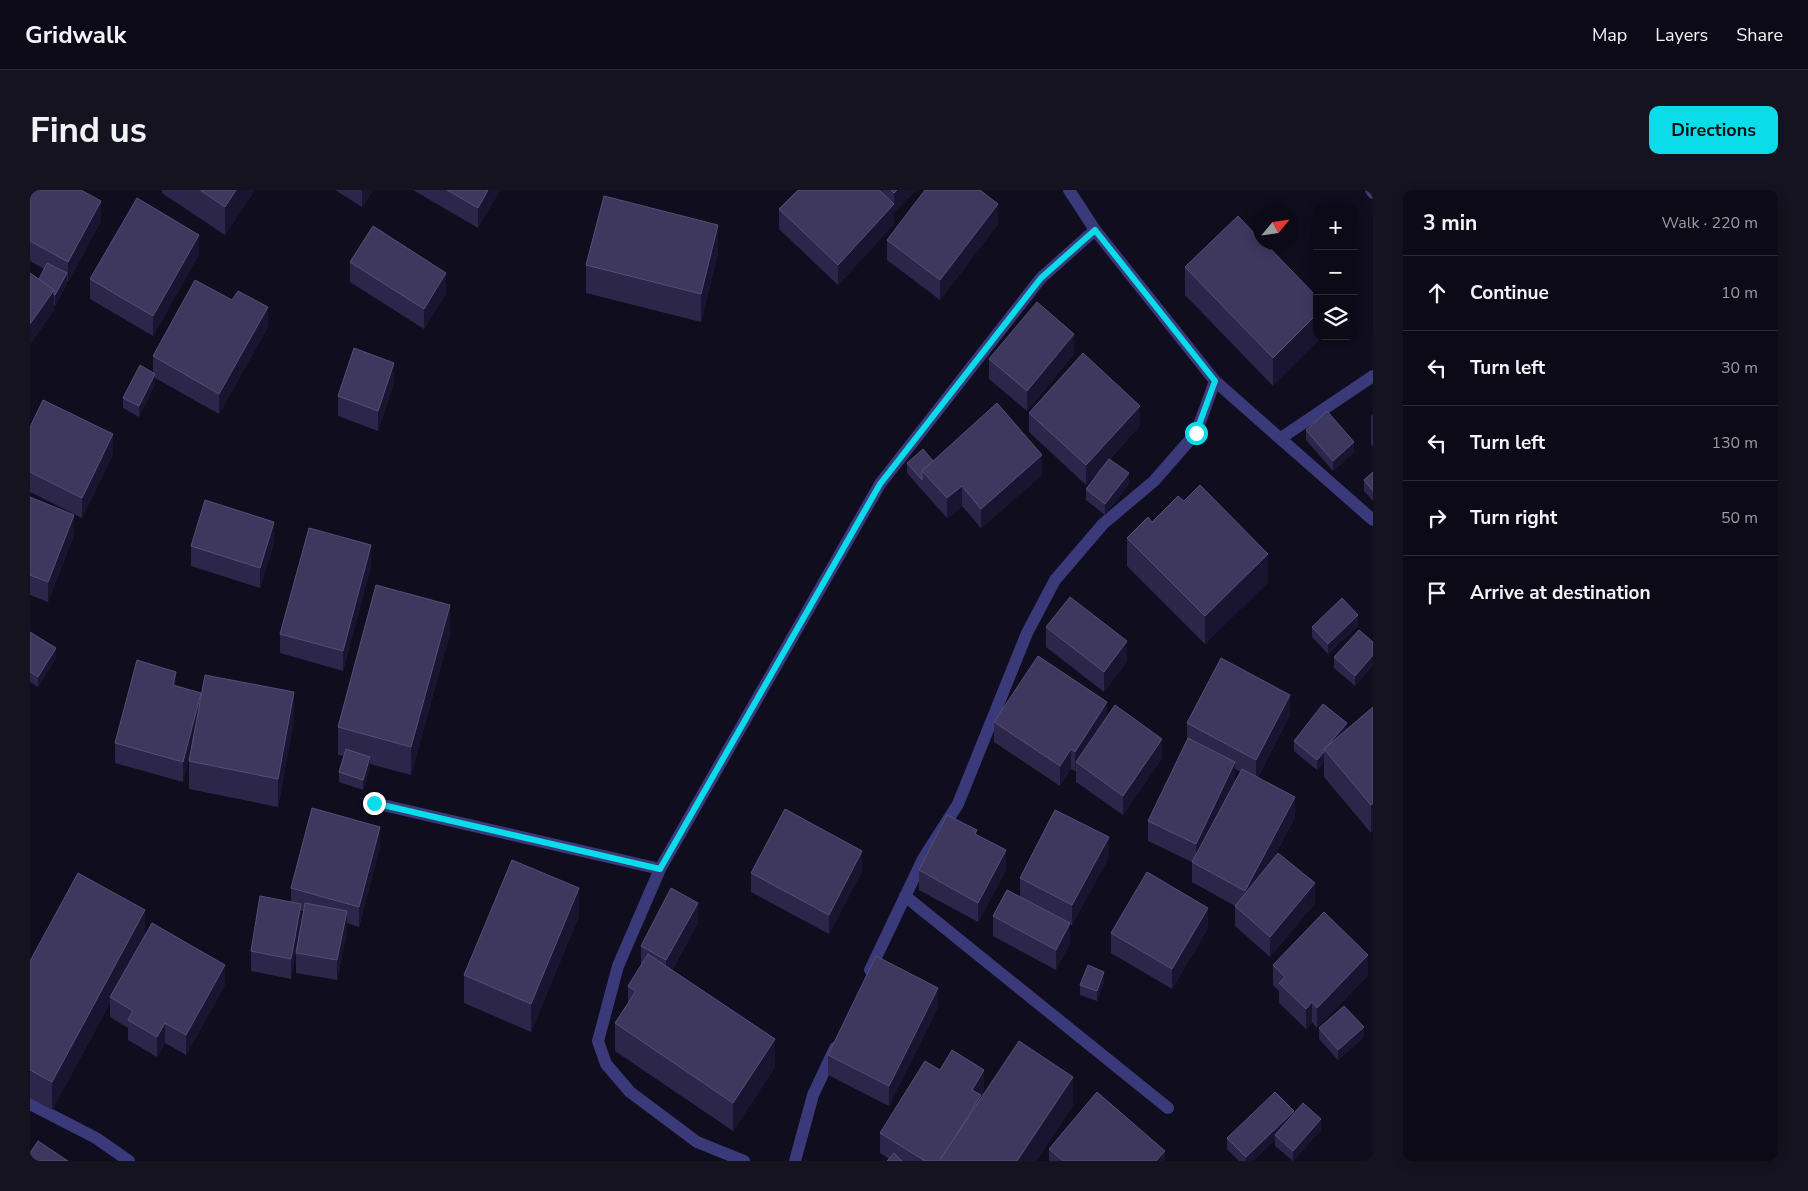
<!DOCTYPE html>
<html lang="en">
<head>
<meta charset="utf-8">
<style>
  :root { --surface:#0b0a16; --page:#14131f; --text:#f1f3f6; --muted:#9a9aa1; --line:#2b2b35; --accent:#0adcea }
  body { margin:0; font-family:"Nunito Sans",sans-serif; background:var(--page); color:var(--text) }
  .controls { position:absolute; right:15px; top:15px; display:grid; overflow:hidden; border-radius:10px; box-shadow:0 2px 12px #0003 }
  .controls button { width:45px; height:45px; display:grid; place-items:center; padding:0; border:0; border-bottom:1px solid var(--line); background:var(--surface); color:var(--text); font:25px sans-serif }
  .compass { position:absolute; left:1223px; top:15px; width:45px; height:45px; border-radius:50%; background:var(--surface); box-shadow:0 2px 12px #0003; rotate:61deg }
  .stop { position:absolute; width:15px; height:15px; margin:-11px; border:4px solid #0adcea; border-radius:50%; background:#fff }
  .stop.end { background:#0adcea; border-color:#fff; box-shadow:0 1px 5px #0008 }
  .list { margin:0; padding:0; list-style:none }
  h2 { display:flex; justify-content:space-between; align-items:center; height:65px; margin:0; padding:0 20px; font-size:21px }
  h2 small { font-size:16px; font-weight:400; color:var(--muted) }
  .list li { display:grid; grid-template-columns:32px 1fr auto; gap:15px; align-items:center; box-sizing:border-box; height:75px; padding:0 20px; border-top:1px solid var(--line) }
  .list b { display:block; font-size:19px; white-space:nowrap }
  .list em { font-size:16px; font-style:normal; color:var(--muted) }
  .icon { flex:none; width:28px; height:28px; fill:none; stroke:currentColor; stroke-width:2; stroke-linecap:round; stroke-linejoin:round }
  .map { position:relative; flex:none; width:1343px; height:971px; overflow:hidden; border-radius:10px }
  header { display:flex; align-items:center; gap:30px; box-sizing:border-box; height:70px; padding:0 25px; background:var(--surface); border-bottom:1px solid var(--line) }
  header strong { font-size:24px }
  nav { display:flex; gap:28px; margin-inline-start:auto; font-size:18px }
  .intro { display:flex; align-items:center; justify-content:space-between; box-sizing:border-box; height:120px; padding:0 30px }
  h1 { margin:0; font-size:35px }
  .button { padding:12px 22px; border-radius:10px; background:var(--accent); color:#111; font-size:18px; font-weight:700 }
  main { display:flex; gap:30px; padding:0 30px }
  aside { flex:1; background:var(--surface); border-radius:10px; box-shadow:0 2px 12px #0003 }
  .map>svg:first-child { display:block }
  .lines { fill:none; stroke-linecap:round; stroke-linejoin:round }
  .minor { stroke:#3a3a7b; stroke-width:12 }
  .wall { fill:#2c264b; fill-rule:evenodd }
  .shaded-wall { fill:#191531 }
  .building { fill:#3e385e; stroke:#544f77 }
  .route { stroke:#0adcea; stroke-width:6 }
</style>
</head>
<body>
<header>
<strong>Gridwalk</strong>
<nav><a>Map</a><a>Layers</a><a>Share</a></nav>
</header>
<div class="intro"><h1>Find us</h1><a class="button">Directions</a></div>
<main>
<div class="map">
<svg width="1343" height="971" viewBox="0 0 1343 971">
  <rect width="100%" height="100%" fill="#0f0d1e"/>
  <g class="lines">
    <!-- minor -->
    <g class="minor">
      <polyline points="1039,0 1065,40 1185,191 1343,330"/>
      <polyline points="1341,0 1343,3"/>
      <polyline points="1251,248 1343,186"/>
      <polyline points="344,613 630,679"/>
      <polyline points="875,706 1138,918"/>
      <polyline points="840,780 893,669 928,614 997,443 1025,390 1073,334 1124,291 1166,243 1185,191"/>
      <polyline points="0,914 66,948 99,971"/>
      <polyline points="714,971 667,952 600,902 576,874 568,851 588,776 630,679 850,294 1011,88 1065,40"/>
      <polyline points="765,971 783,905 805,858"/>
    </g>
  </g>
  <!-- wall -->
  <g class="wall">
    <polygon points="132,0 225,0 195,45 132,3"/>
    <polygon points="305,0 343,0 332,17"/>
    <polygon points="383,0 470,0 448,38"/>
    <polygon points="768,0 886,0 864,23 864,34 808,95 749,39 749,19"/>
    <polygon points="0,3 71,31 38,92 37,91 37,94 25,116 24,115 24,120 0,154 0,83 9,89 14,79 0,71"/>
    <polygon points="968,34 910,110 857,70 857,50"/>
    <polygon points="688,63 671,132 556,103 556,75"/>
    <polygon points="169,64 123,146 60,109 60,89"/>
    <polygon points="320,72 416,103 394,139 320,92"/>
    <polygon points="1155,77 1287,107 1243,196 1155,105"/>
    <polygon points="202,110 238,137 189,224 125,188 125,194 109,227 93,218 93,208 123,182 123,166"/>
    <polygon points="1044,164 997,221 959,189 959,169"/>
    <polygon points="364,192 348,241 308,226 308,206"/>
    <polygon points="999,223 1110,235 1080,269 1099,294 1075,325 1056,310 1056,299 1070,280 1056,295 999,242"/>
    <polygon points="1343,224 1343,257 1341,254 1341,226"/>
    <polygon points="0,237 83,264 52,328 0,302"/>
    <polygon points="1276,240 1324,262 1303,281 1276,250"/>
    <polygon points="903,271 1012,285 951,338 932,316 917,328 892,300 892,299 892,300 877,283 877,273"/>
    <polygon points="1343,282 1343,311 1334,301 1334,290"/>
    <polygon points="0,307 44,345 18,412 0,405"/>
    <polygon points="1154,311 1238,392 1175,454 1097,376 1097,348"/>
    <polygon points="244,352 230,398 161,376 161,356"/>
    <polygon points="341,375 313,481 250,463 250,444"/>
    <polygon points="1328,436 1298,464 1282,447 1282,437"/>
    <polygon points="1016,437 1097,471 1074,502 1016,457"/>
    <polygon points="1329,440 1325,496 1304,478 1304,467"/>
    <polygon points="0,442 26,468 8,497 0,492"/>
    <polygon points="420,443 381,585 340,574 340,578 333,600 309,592 309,582 314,566 308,565 308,537"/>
    <polygon points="146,496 264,530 248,617 159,599 159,571 161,560 153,592 85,573 85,553"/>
    <polygon points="1343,517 1341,643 1294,587 1294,572 1287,580 1264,561 1264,551 1317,539"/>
    <path d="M 1260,525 L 1228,587 L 1265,627 L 1242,671 L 1285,713 L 1240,767 L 1205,736 L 1205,716 L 1162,692 L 1162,672 L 1118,651 L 1118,631 L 1157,551 L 1157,533 ZM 1205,579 L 1211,582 L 1205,591 Z"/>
    <polygon points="1077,526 1132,568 1093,625 1046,592 1046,581 1045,581 1041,579 1030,596 964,552 964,532"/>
    <polygon points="947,645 976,680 948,732 889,700 889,680"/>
    <polygon points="350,657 329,737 317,733 317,741 307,790 266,783 266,763 273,721 271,721 271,734 261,789 221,781 221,761 261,712 261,698"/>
    <polygon points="1079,667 1042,735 1040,734 1040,753 1026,780 963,746 963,726 990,707 990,688"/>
    <polygon points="832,681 799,744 721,702 721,683"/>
    <polygon points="549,726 501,842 434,813 434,785"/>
    <polygon points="668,733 642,780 745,877 703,941 585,861 585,833 598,813 598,796 611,776 611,756"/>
    <polygon points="1178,738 1142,799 1081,763 1081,743"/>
    <polygon points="115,745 195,795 156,865 135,853 127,867 98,850 98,838 80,827 80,813 22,920 0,908 0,771"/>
    <polygon points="1243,775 1338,785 1287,838 1282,832 1276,839 1249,813 1249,801 1243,795"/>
    <polygon points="1074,792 1067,811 1050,805 1050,795"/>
    <polygon points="908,817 859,916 798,885 798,865"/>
    <polygon points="1289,838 1334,847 1308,870 1289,849"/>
    <polygon points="910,880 954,900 951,906 951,909 1043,915 1006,971 857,971 859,969 850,963 850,943"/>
    <polygon points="1264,924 1291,940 1263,971 1245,956 1245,950 1223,971 1209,971 1197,959 1197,948"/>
    <polygon points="1019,959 1135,971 1019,971"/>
  </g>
  <!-- shaded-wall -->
  <g class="shaded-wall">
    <polygon points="206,0 225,0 195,45 195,17"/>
    <polygon points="332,0 343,0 332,17"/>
    <polygon points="458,0 470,0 448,38 448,18"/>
    <polygon points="867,0 886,0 864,23 864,3"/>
    <polygon points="71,11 71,31 38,92 38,72"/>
    <polygon points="864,14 864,34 808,95 808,75"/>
    <polygon points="968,14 968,34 910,110 910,90"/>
    <polygon points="688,35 688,63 671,132 671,104"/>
    <polygon points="169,45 169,64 123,146 123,126"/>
    <polygon points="37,83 37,94 25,116 25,105"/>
    <polygon points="416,83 416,103 394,139 394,119"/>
    <polygon points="24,100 24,120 0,154 0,134"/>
    <polygon points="238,117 238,137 189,224 189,204"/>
    <polygon points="1287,124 1287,146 1293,146 1243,196 1243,168"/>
    <polygon points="1044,144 1044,164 997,221 997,201"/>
    <polygon points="364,173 364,192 348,241 348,221"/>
    <polygon points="125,184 125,194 109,227 109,216"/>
    <polygon points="1110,216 1110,235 1056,295 1056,275"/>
    <polygon points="83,244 83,264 52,328 52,308"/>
    <polygon points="1324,252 1324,262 1303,281 1303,271"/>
    <polygon points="1012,265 1012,285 951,338 951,319"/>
    <polygon points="1099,283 1099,294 1075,325 1075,314"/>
    <polygon points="932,296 932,316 917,328 917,308"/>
    <polygon points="44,325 44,345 18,412 18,392"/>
    <polygon points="244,332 244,352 230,398 230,378"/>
    <polygon points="341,355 341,375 313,481 313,461"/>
    <polygon points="1238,364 1238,392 1175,454 1175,426"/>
    <polygon points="420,415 420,443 381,585 381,557"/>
    <polygon points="1328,425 1328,436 1298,464 1298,454"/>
    <polygon points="1097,451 1097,471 1074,502 1074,482"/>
    <polygon points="26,458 26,468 8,497 8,487"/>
    <polygon points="1343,465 1343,476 1325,496 1325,486"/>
    <polygon points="146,482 146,501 143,495"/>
    <polygon points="264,502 264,530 248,617 248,589"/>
    <polygon points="171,503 171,523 153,592 153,572"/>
    <polygon points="1260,505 1260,525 1226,590 1226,570"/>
    <polygon points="1077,512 1077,532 1046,572 1045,581 1045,562"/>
    <polygon points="1317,533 1317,543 1294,560"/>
    <polygon points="1132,549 1132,568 1093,625 1093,606"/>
    <polygon points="1041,559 1041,579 1030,596 1030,576"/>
    <polygon points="1294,562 1294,572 1287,580 1287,570"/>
    <polygon points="340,567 340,578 333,600 333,590"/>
    <polygon points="1205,572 1205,591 1166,674 1166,654"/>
    <polygon points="1265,607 1265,627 1215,721 1215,701"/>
    <polygon points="1343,613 1343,641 1341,643 1341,615"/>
    <polygon points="350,637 350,657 329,737 329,717"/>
    <polygon points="1079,647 1079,667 1042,735 1042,715"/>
    <polygon points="976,660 976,680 948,732 948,713"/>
    <polygon points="832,661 832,681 799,744 799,725"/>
    <polygon points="1285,693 1285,713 1240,767 1240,747"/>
    <polygon points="549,698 549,726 501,842 501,814"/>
    <polygon points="668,713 668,733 636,790 636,770"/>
    <polygon points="271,714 271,734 261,789 261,769"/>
    <polygon points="1178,718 1178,738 1142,799 1142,779"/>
    <polygon points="115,720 115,748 80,807 80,813 22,920 22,892"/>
    <polygon points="317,721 317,741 307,790 307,770"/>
    <polygon points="1040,733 1040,753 1026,780 1026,760"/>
    <polygon points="1338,765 1338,785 1287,838 1287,818"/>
    <polygon points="195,775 195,795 156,865 156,845"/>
    <polygon points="1074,782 1074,792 1067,811 1067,801"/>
    <polygon points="908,798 908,817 859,916 859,896"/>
    <polygon points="1282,812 1282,832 1276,839 1276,819"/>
    <polygon points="135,833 135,853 127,867 127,847"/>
    <polygon points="1334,837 1334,847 1308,870 1308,860"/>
    <polygon points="745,849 745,877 703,941 703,913"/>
    <polygon points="954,880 954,900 951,906 951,925 923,971 942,900"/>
    <polygon points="1043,887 1043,915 1006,971 987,971"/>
    <polygon points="1264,921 1264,932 1245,945 1245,950 1223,971 1216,971 1216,967"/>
    <polygon points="1291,929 1291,940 1263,971 1263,961"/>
    <polygon points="1135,961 1135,971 1126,971"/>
  </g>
  <!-- building -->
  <g class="building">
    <polygon points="1,0 51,0 71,11 38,72 0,51 0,3"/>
    <polygon points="170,0 206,0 195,17"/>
    <polygon points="417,0 458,0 448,18"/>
    <polygon points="768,0 849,0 864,14 808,75 749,19"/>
    <polygon points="861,0 867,0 864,3"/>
    <polygon points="895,0 950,0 968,14 910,90 857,50"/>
    <polygon points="574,6 688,35 671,104 556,75"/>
    <polygon points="107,8 169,45 123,126 60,89"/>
    <polygon points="1208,26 1230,49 1230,52 1234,52 1287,107 1287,124 1243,168 1155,77"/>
    <polygon points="343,36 416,83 394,119 320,72"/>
    <polygon points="17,73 37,83 25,105 24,105 24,100 9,89"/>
    <polygon points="0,83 24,100 0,134"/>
    <polygon points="165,90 202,110 208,101 238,117 189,204 123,166"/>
    <polygon points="1007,112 1044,144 997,201 959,169"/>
    <polygon points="324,158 364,173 348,221 308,206"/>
    <polygon points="1053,163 1110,216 1056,275 999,223"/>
    <polygon points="110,175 125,184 109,216 93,208"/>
    <polygon points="13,210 83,244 52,308 0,282 0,237"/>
    <polygon points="967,213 1012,265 951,319 932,296 917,308 892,281"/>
    <polygon points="1297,221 1324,252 1303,271 1276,240"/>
    <polygon points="893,259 903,271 892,281 892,290 877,273"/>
    <polygon points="1079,269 1099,283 1075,314 1056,299"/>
    <polygon points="1343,282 1343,301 1334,290"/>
    <polygon points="1170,295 1238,364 1175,426 1097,348 1118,327 1122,332 1148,306 1154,311"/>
    <polygon points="0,307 44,325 18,392 0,385"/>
    <polygon points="175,310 244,332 230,378 161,356"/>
    <polygon points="279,338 341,355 313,461 250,444"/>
    <polygon points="346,395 420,415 381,557 308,537"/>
    <polygon points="1040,407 1097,451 1074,482 1016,437"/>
    <polygon points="1312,408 1328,425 1298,454 1282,437"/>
    <polygon points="1329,440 1343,452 1343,465 1325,486 1304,467"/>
    <polygon points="0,442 26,458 8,487 0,482"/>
    <polygon points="1008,466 1077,512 1045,562 1041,559 1030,576 964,532"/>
    <polygon points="1191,468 1260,505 1226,570 1157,533"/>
    <polygon points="107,470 146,482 143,495 171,503 153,572 85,553"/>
    <polygon points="175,485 264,502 248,589 159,571"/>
    <polygon points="1293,514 1317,533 1299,554 1294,559 1294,562 1287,570 1264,551"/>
    <polygon points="1085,515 1132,549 1093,606 1046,572"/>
    <polygon points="1343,517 1343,613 1341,615 1294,559"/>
    <polygon points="1158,548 1205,572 1166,654 1118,631"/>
    <polygon points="316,559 340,567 333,590 309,582"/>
    <polygon points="1212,579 1265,607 1215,701 1162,672"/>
    <polygon points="282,618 350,637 329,717 261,698"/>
    <polygon points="755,619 832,661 799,725 721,683"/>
    <polygon points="1025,620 1079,647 1042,715 990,688"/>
    <polygon points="917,625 947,640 945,644 976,660 948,713 889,680"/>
    <polygon points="1248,663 1285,693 1240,747 1205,716"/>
    <polygon points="482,670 549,698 501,814 434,785"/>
    <polygon points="1117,682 1178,718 1142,779 1081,743"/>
    <polygon points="48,683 115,720 22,892 0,880 0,771"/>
    <polygon points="641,698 668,713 636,770 611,756"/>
    <polygon points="977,700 1040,733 1026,760 963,726"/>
    <polygon points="230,706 271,714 261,769 221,761"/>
    <polygon points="275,713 317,721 307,770 266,763"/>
    <polygon points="1294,722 1338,765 1287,818 1282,812 1276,819 1249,793 1255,787 1243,775"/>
    <polygon points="122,733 195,775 156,845 135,833 127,847 98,830 103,821 80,807"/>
    <polygon points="618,764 745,849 703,913 585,833 606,801 598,796"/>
    <polygon points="846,766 908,798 859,896 798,865"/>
    <polygon points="1058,775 1074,782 1067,801 1050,795"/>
    <polygon points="1314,816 1334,837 1308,860 1289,838"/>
    <polygon points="989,851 1043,887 987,971 909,971"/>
    <polygon points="922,860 954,880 942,900 951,905 927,944 909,971 895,971 850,943 895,871 910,880"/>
    <polygon points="1067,902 1135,961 1126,971 1033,971 1019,959"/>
    <polygon points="1245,902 1264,921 1216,967 1197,948"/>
    <polygon points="1273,913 1291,929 1263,961 1245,945"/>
    <polygon points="8,951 38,971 0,971 0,963"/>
    <polygon points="864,963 872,971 857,971"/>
  </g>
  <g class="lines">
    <!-- route -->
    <polyline class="route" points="344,613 630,679 850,294 1011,88 1065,40 1185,191 1166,243"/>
  </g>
</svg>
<div class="controls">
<button>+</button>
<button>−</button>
<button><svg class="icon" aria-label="layers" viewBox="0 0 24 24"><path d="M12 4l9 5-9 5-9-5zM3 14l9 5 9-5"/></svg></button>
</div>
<svg class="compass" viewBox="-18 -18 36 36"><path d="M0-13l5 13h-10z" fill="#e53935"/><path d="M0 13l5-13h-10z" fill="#9a9aa1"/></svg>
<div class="stop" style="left:1166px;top:243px"></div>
<div class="stop end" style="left:344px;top:613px"></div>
</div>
<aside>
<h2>3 min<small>Walk · 220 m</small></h2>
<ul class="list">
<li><svg class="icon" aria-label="ahead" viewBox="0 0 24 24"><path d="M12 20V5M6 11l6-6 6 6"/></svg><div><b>Continue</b></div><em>10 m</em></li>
<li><svg class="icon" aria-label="left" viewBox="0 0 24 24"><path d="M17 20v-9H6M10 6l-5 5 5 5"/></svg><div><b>Turn left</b></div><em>30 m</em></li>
<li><svg class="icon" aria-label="left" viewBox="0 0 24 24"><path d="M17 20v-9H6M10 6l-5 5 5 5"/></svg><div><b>Turn left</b></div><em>130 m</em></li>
<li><svg class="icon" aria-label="right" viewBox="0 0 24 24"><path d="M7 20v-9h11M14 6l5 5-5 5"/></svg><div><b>Turn right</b></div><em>50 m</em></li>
<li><svg class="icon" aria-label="arrive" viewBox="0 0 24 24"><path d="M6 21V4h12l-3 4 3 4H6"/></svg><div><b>Arrive at destination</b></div></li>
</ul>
</aside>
</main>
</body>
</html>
